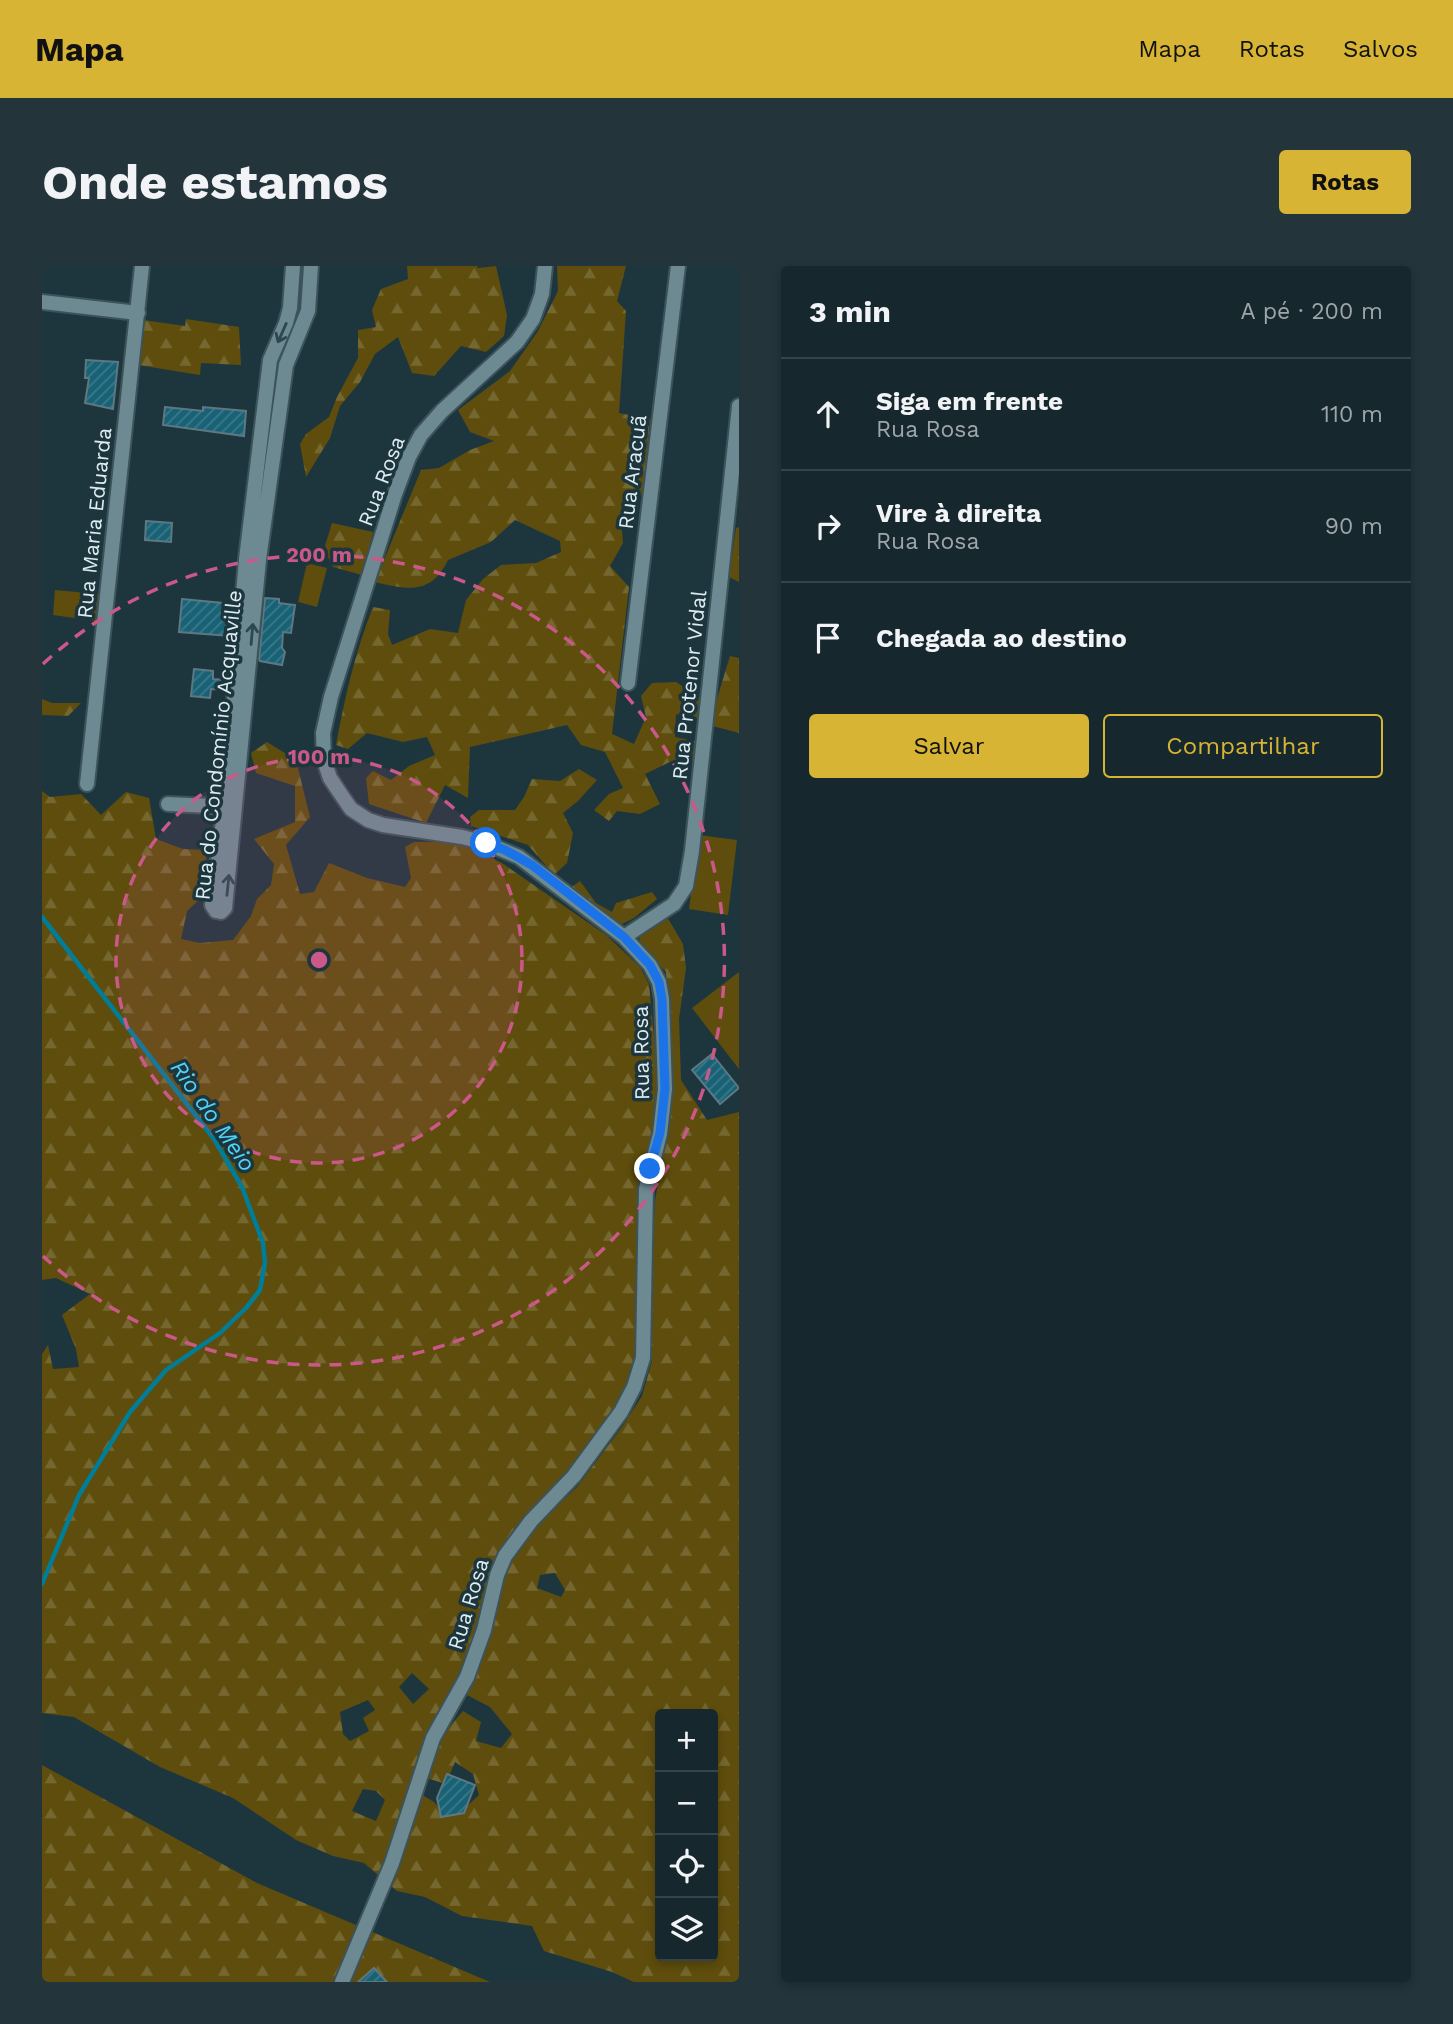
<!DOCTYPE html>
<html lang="pt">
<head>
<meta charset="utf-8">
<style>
  :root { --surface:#16282e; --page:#23343a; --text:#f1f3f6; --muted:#9ea6aa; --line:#35444a; --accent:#d7b434 }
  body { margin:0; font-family:"Work Sans",sans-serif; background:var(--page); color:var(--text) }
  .controls { position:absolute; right:21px; bottom:21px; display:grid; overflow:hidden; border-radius:7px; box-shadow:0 4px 10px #0003 }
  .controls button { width:63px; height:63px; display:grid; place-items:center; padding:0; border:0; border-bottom:2px solid var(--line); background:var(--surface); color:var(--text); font:35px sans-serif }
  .stop { position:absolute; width:21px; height:21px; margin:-16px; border:5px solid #1a73e8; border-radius:50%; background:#fff }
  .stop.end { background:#1a73e8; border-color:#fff; box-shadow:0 2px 7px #0008 }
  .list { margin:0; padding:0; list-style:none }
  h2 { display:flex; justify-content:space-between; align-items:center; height:91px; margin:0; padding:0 28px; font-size:30px }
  h2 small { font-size:23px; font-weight:400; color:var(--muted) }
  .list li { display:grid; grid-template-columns:46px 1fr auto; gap:21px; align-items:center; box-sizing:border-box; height:112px; padding:0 28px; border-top:2px solid var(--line) }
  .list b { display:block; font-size:26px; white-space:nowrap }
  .list p { margin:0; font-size:23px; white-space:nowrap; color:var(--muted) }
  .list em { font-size:23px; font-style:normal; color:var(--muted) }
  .actions { display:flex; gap:14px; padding:21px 28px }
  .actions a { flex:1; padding:16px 0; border:2px solid var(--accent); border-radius:7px; text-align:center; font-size:24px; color:var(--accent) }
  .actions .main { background:var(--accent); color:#111 }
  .icon { flex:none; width:38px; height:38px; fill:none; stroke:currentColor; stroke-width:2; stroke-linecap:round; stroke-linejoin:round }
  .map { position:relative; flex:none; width:697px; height:1716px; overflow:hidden; border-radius:7px }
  header { display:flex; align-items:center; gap:42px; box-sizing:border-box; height:98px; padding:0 35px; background:var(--accent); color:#111 }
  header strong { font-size:33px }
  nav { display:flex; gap:38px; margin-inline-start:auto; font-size:24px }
  .intro { display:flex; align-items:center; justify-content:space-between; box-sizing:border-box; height:168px; padding:0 42px }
  h1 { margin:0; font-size:49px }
  .button { padding:18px 32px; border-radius:7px; background:var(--accent); color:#111; font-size:24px; font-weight:700 }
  main { display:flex; gap:42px; padding:0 42px }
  aside { flex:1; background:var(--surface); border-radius:7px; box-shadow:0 4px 10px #0003 }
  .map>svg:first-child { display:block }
  .grass { fill:#5e4d0c }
  .forest { fill:url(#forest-firs); fill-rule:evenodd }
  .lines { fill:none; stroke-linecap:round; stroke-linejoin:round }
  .stream { stroke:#007d99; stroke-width:4.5 }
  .building { fill:url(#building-hatch); stroke:#5d7882; stroke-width:2 }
  .street-casing { stroke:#3c535a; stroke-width:18 }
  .street { stroke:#6d8992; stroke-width:14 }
  .oneway { stroke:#2d474f }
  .route { stroke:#1a73e8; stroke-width:9 }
  .ring { fill:none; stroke:#ca5888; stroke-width:3.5; stroke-dasharray:12 9 }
  .labels { text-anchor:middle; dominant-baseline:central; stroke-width:7; stroke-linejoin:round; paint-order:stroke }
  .street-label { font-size:21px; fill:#ddecf1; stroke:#1d363e }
  .water-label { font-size:23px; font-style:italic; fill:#4fd3f8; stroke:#1d363e }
  .centre { fill:#ca5888; stroke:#1d363e; stroke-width:3.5 }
  .ring-label { font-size:21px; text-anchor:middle; font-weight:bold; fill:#ca5888; stroke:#1d363e; stroke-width:7; stroke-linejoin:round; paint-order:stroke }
</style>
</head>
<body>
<header>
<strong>Mapa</strong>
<nav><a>Mapa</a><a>Rotas</a><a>Salvos</a></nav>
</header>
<div class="intro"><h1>Onde estamos</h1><a class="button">Rotas</a></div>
<main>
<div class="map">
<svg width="697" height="1716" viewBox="0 0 697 1716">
  <defs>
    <pattern id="forest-firs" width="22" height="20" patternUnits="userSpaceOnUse" patternTransform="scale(1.75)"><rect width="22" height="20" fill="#5e4d0c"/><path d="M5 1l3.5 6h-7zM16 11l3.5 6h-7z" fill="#756730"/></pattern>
    <pattern id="building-hatch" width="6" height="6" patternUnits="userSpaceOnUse" patternTransform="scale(1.75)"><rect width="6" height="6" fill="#196276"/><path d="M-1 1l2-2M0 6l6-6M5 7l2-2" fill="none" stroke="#3a798a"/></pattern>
  </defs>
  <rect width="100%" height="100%" fill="#1d363e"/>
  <!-- grass -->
  <g class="grass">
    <polygon points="265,297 285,302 275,341 256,336"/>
    <polygon points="13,324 56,328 54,355 11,349"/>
    <polygon points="657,569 695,574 686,649 647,643"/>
    <polygon points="697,706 697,803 650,742"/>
  </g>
  <!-- forest -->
  <g class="forest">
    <polygon points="365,0 435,0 436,2 454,0 465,49 462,70 444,86 419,80 392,110 370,107 356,71 333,88 318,116 298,140 288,172 264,211 258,178 264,168 287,151 295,131 316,92 316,64 334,61 330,44 339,23 366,13"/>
    <path d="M 515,0 L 584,0 L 575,35 L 584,45 L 577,147 L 608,153 L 601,226 L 579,252 L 581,277 L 568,300 L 587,321 L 570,468 L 592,478 L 604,451 L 599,430 L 610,417 L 634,416 L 657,431 L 657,452 L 634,448 L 633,471 L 656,476 L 652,497 L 632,494 L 603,508 L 618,538 L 598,548 L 575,545 L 567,555 L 552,544 L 567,528 L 581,522 L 563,486 L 539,479 L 525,459 L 428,481 L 426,532 L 403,519 L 384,557 L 327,538 L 324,512 L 331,505 L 349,514 L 367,500 L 393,489 L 385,471 L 361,476 L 325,467 L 306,483 L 294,479 C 303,431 313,386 331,341 L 348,344 L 346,368 L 350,379 L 388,363 L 416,367 L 424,334 L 441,313 L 459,299 L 494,297 L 519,286 L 518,275 L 473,254 L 449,276 L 406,294 C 389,329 366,324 333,316 L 379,204 L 397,202 L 428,184 L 452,175 L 428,166 L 416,144 L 468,105 L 496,65 L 516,25 Z"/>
    <polygon points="144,53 197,61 199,99 159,97 158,109 96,99 101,54 143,60"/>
    <polygon points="290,257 331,266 320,309 291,301 282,283"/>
    <polygon points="697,261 697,316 687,311 694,262"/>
    <polygon points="688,390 697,392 697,467 667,459"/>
    <polygon points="0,433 10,437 39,437 26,450 0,449"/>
    <path d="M 225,476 L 254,494 L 268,551 L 244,579 L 258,628 L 272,626 L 287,597 L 325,612 L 363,621 L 369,612 L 363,581 L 372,576 L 417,576 L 460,597 L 564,669 L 598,701 L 607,718 L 616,812 L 614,853 L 596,923 L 597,1081 C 587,1125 562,1170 533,1205 C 513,1229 482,1248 466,1274 L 478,1275 L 535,1221 L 580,1161 L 600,1130 L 610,1095 L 607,1043 L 613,935 L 629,841 L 624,706 L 598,679 L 597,668 L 624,649 L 641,678 L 644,702 L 637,753 L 639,814 L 665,854 L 697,846 L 697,1716 L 592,1716 L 570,1706 L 502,1685 L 490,1660 L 420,1650 L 383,1631 L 355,1625 L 322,1597 L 291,1590 L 254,1574 L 191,1532 L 118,1501 L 32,1451 L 0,1447 L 0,1088 L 6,1079 L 11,1103 L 37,1101 L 34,1083 L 20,1049 L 48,1028 L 14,1012 L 0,1014 L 0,525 L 8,531 L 39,528 L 59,549 L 84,526 L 107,532 L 114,573 L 141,583 L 165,584 L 160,631 L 145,645 L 139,673 L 158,677 L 191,674 L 209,650 L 215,633 L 229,619 L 232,598 L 212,573 L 253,556 L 253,520 L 214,507 L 209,487 ZM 513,1307 L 523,1324 L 519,1331 L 495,1322 L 498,1309 ZM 370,1407 L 387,1423 L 371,1438 L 357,1421 ZM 423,1428 L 448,1441 L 470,1468 L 459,1482 L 434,1475 L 439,1456 L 421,1445 L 391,1480 L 384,1512 L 404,1518 L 413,1496 L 431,1508 L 437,1529 L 422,1543 L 402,1547 L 392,1536 L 377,1527 L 378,1494 L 385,1469 ZM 326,1434 L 333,1444 L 321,1452 L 327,1465 L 308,1475 L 301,1468 L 298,1446 ZM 618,1448 L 671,1448 L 671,1690 L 618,1690 ZM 321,1523 L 334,1525 L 343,1534 L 334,1555 L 310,1545 Z"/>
    <polygon points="537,503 555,514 536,535 521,547 531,567 525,597 512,609 486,579 429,560 428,551 437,544 473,544 482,531 490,513 518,515"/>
    <polygon points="538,615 554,637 570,646 574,637 610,626 615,633 592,652 576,660 527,623"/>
    <polygon points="0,1499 215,1617 448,1716 0,1716"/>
  </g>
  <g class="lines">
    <!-- stream -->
    <polyline class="stream" points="0,651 172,873 200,921 221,977 223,997 218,1024 204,1042 178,1067 124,1104 88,1146 37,1229 0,1318"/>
  </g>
  <!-- building -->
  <g class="building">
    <polygon points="44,94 76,96 71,143 43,137 47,112 43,112"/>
    <polygon points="123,141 161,145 161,141 204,145 202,170 121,159"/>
    <polygon points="104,255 130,257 129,276 103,274"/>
    <polygon points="223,332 237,333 237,337 253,339 249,367 241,366 240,382 243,386 240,399 218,395 217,393"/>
    <polygon points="140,333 191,338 188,370 137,366"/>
    <polygon points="152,403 171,405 171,413 184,414 183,424 169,423 168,432 149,430"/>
    <polygon points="670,788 697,822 678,838 650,804"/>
    <polygon points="405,1508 433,1519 422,1547 399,1551 395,1532"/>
    <polygon points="332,1702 345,1716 316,1716"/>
  </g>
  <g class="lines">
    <!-- street casing -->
    <g class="street-casing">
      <g id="street">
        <polyline points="251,0 248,42 244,57 228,94 204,293 183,540 170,639 174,645 179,646 183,642 217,294 244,99 266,45 269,0"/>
        <polyline points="0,36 96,47"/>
        <polyline points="586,417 636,0"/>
        <polyline points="45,518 100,0"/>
        <polyline points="126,538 190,541"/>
        <polyline points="582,671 632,638 644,620 650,585 697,140"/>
        <polyline points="300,1716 350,1597 391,1472 425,1411 442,1364 455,1309 463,1290 489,1255 532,1210 579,1146 592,1121 601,1092 604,923 618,868 623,823 620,733 617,716 608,699 582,671 477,591 444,577 420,571 341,559 326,554 309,543 298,527 288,512 282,494 281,467 289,431 353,228 367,191 379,169 400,145 475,76 491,53 500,28 503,0"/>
      </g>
    </g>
    <!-- street -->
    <use href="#street" class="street"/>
  </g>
  <!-- one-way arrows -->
  <defs><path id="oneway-shaft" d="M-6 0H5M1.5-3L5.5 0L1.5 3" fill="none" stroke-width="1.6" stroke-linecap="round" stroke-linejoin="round" transform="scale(1.75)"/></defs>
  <g class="oneway">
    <use href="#oneway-shaft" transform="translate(240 67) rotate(114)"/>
    <use href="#oneway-shaft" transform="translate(210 368) rotate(-85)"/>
    <use href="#oneway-shaft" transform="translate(186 619) rotate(-84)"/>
  </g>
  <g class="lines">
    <!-- route -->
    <polyline class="route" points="444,577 463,584 490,599 582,671 608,699 617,716 620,733 623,823 618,867 608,903"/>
  </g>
  <!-- distance rings -->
  <circle cx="277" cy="694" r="203" fill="#ca5888" fill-opacity=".12"/>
  <g class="ring">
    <circle cx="277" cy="694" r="203"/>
    <path d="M1 398A405 405 0 1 1 1 990"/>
  </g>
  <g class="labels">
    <!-- street labels -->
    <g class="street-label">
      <text transform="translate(590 206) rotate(-83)">Rua Aracuã</text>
      <text transform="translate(339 215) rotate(-69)">Rua Rosa</text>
      <text transform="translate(52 257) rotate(-84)">Rua Maria Eduarda</text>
      <text transform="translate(647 419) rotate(-84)">Rua Protenor Vidal</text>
      <text transform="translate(176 479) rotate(-84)">Rua do Condomínio Acquaville</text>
      <text transform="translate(599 787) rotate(-91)">Rua Rosa</text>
      <text transform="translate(426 1338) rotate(-73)">Rua Rosa</text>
    </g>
    <!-- water labels -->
    <g class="water-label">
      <text transform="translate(171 850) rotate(55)">Rio do Meio</text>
    </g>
  </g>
  <circle cx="277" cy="694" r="10" class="centre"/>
  <g class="ring-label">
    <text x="277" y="296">200 m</text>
    <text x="277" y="498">100 m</text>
  </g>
</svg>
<div class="controls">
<button>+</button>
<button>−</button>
<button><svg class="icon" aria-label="locate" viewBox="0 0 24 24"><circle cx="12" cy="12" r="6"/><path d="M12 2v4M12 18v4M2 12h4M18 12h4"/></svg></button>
<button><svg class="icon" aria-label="layers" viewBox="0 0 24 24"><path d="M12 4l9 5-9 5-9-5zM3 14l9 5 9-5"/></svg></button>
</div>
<div class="stop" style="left:444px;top:577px"></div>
<div class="stop end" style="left:608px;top:903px"></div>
</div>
<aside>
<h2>3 min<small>A pé · 200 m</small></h2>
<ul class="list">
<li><svg class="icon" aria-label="ahead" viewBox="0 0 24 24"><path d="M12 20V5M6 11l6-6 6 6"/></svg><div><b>Siga em frente</b><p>Rua Rosa</p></div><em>110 m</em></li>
<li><svg class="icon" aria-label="right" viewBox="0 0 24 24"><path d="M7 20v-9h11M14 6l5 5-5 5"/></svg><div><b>Vire à direita</b><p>Rua Rosa</p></div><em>90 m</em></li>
<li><svg class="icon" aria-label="arrive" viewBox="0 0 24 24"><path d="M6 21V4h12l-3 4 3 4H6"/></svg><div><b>Chegada ao destino</b></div></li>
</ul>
<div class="actions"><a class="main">Salvar</a><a>Compartilhar</a></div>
</aside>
</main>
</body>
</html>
